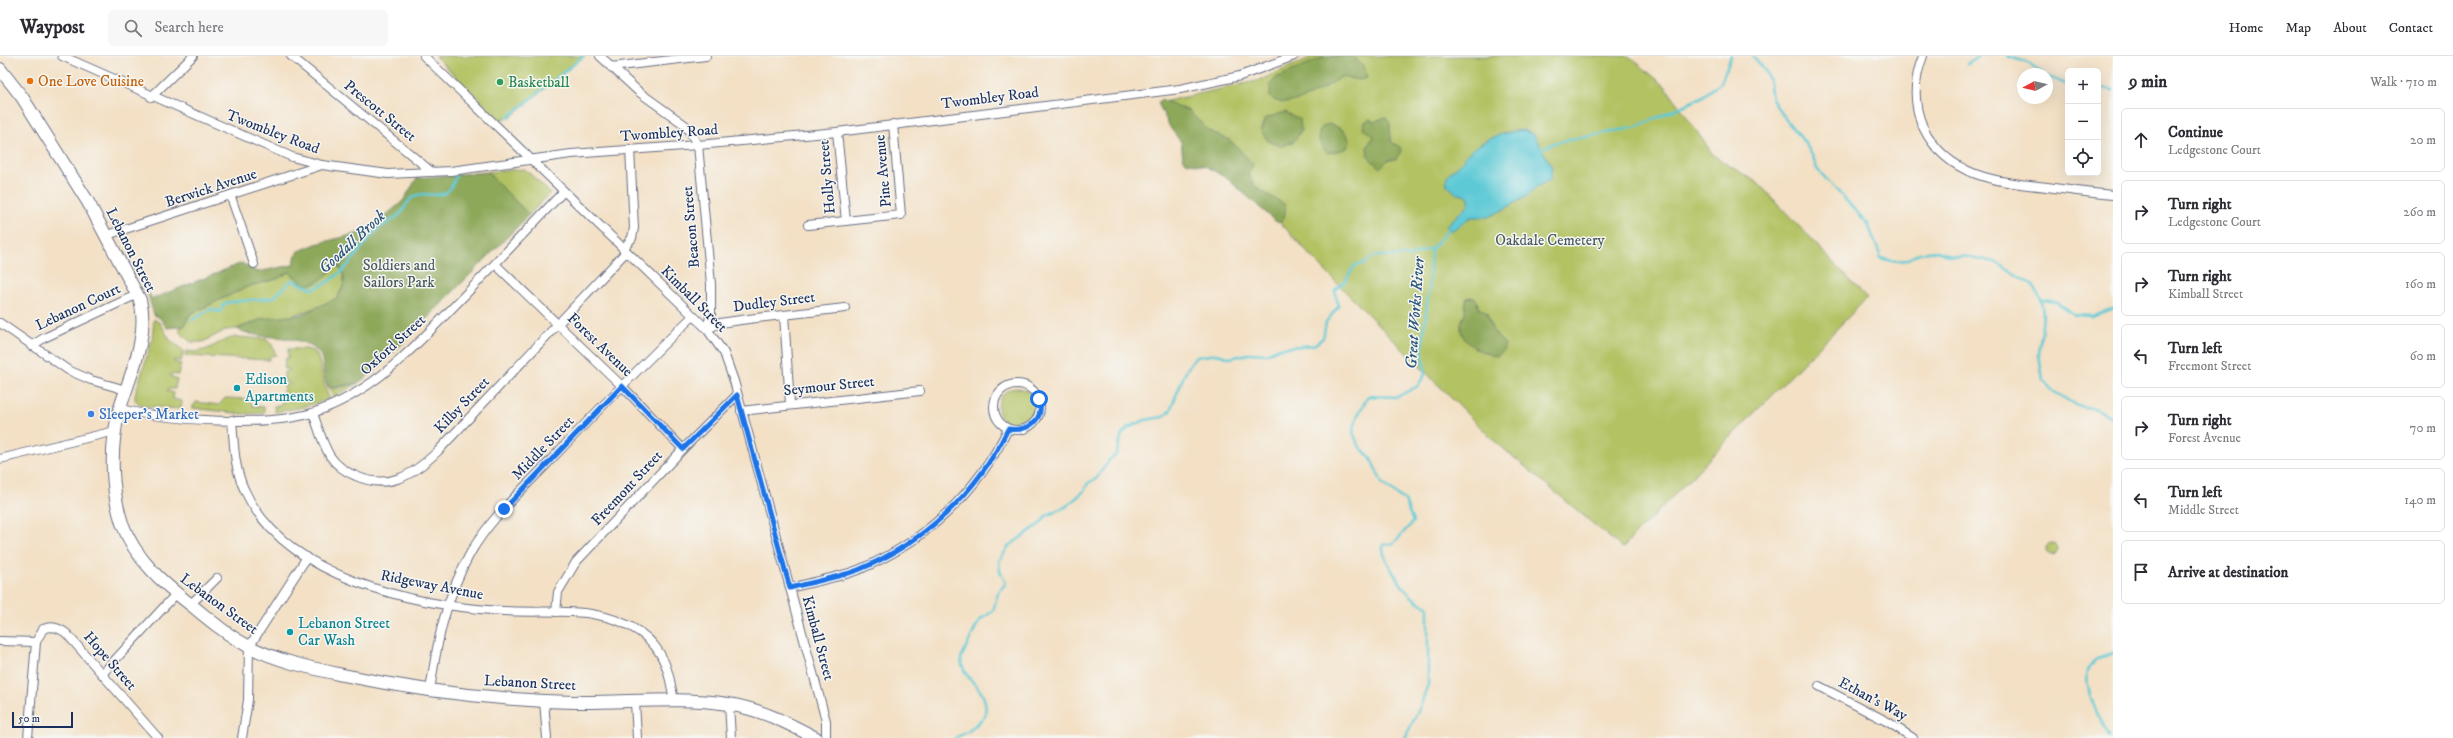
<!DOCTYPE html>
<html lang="en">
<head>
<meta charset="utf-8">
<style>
  :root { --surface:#fff; --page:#f7f7f7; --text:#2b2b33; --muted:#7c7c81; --line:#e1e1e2 }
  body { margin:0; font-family:"IM FELL DW Pica",serif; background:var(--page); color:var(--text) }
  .controls { position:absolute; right:12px; top:12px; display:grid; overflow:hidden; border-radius:6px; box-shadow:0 4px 16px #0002 }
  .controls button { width:36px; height:36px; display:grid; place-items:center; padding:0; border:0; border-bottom:1px solid var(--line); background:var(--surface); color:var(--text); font:20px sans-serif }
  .compass { position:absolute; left:2017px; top:12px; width:36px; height:36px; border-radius:50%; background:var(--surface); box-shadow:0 4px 16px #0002; rotate:262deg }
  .scale { position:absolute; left:12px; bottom:10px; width:61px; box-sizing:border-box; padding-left:4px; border:2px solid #1b2f5e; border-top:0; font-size:11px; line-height:14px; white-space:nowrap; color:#1b2f5e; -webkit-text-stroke:3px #f6f6f2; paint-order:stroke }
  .stop { position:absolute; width:12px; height:12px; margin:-9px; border:3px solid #1a73e8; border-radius:50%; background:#fff }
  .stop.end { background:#1a73e8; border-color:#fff; box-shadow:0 1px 4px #0008 }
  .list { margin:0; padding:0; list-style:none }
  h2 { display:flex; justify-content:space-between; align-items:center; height:52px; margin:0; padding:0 16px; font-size:17px }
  h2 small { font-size:13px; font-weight:400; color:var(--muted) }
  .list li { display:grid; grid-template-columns:26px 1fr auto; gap:12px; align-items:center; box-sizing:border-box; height:64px; margin:0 8px 8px; padding:0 8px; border:1px solid var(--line); border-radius:6px }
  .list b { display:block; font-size:15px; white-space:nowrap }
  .list p { margin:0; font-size:13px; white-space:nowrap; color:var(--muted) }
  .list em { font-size:13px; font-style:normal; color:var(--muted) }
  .icon { flex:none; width:22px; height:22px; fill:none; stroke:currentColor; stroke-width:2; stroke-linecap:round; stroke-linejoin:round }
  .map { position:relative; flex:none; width:2113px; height:682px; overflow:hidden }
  header { display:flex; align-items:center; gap:24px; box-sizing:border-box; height:56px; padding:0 20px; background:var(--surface); border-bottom:1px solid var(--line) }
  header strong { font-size:19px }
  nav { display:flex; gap:22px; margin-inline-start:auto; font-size:14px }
  .search { width:280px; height:36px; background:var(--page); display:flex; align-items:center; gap:10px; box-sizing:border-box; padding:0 14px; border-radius:6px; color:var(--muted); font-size:15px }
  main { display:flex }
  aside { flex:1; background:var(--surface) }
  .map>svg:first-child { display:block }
  .green { fill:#b3c264; stroke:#677861 }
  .forest { fill:#8ea85a; stroke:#546c5c }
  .water { fill:#5dc9d5; stroke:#3c7c9a }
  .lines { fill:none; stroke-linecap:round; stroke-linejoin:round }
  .stream { stroke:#5dc9d5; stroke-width:2.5 }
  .minor-casing { stroke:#676d82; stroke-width:10 }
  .highway-casing { stroke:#676d82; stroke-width:14 }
  .minor { stroke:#fff; stroke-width:8 }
  .highway { stroke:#fff; stroke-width:12 }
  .route { stroke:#1a73e8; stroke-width:5 }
  .food-dot { fill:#e8710a; stroke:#f6f6f2; stroke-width:1.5 }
  .leisure-dot { fill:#2e9e5b; stroke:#f6f6f2; stroke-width:1.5 }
  .culture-dot { fill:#0f9aa8; stroke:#f6f6f2; stroke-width:1.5 }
  .shop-dot { fill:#3f7fe0; stroke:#f6f6f2; stroke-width:1.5 }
  .labels { text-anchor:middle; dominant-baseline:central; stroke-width:3; stroke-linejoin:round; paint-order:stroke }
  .food-label { font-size:15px; fill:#c56008; stroke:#f6f6f2; text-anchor:start }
  .leisure-label { font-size:15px; fill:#27864d; stroke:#f6f6f2; text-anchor:start }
  .street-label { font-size:15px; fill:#1b2f5e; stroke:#f6f6f2 }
  .park-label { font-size:15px; fill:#495b60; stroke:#f6f6f2 }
  .culture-label { font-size:15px; fill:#0d838f; stroke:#f6f6f2; text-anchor:start }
  .shop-label { font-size:15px; fill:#366cbe; stroke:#f6f6f2; text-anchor:start }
  .water-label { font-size:16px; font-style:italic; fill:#2c567c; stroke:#f6f6f2 }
</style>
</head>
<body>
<header>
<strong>Waypost</strong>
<div class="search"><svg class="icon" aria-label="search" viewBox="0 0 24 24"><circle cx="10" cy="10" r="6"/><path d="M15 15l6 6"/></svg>Search here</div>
<nav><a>Home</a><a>Map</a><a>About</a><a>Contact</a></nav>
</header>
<main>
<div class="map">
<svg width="2113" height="682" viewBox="0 0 2113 682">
  <rect width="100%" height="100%" fill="#f6f6f2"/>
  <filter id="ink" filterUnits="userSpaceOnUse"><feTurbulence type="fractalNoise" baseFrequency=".025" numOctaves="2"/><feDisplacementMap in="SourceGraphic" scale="8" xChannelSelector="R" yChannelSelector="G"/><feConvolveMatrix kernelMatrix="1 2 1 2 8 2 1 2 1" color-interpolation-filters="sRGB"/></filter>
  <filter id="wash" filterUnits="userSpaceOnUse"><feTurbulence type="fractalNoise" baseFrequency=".012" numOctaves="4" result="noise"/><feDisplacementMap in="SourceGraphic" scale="16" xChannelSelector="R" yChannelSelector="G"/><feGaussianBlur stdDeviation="0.9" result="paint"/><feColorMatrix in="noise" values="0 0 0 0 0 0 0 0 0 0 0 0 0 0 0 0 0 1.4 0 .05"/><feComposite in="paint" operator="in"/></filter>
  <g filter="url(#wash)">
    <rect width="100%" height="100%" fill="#f3e0c5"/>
    <!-- green -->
    <g class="green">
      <polygon points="435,0 584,0 512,60 500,64"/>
      <polygon points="1314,0 1629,0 1665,30 1714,100 1758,127 1867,242 1622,492 1491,382 1329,219 1248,132 1163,46 1260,24"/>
      <polygon points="525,113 550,137 529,159 487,116"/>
      <path d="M 336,210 L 340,211 L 344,220 L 344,228 L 337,242 L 329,247 L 288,261 L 262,263 L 237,273 L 226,274 L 203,286 L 191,286 L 180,277 L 180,272 L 184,270 L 190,258 L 249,230 L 277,223 L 289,216 C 293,219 297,224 301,226 C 316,233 327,218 336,210 Z"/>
      <polygon points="154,263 160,267 170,284 184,295 181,305 174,304 174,306 181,308 178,319 171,318 170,320 177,323 175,333 168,333 167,335 174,337 173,343 182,345 181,353 143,350 135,344 135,339 152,284"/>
      <path d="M 237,281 L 266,283 L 272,289 L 276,299 L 270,300 L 269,304 L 185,300 L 187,295 C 208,299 218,283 237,281 Z"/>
      <path d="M 288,293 L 307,293 L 315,296 C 324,310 321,328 330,343 L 299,352 L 275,356 L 274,350 L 282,349 L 282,342 L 290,342 L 290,339 L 283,339 L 284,329 L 289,329 L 289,326 L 284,326 L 284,316 L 289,315 L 289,313 L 284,313 L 285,303 L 288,302 Z"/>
      <polygon points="325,325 333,333 358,327 333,341"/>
      <circle cx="1017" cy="351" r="19"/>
      <polygon points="225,342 249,343 253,350 264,351 264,357 243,358 192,352 196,346 219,349"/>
      <circle cx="2052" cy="493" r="6"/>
    </g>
    <!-- forest -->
    <g class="forest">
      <path d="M 1326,0 L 1353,0 L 1364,11 L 1367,22 L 1359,24 L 1341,21 C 1325,31 1288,58 1270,41 L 1270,29 L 1276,22 Z"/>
      <path d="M 1161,43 L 1189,55 L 1209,75 L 1230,84 L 1252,107 L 1253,110 L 1248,118 C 1255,136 1270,138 1285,149 C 1286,157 1285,162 1279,167 L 1275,165 L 1229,124 L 1206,110 L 1186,106 L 1183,102 L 1181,86 L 1171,73 L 1158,47 Z"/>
      <polygon points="1285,56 1300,63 1301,75 1293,86 1281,90 1269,86 1261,75 1266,62"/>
      <polygon points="1385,61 1390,67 1391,86 1400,91 1401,95 1396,103 1389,103 1380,112 1369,102 1367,92 1373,80 1363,73 1365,66 1370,63 1374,66"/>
      <path d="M 1329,68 C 1340,71 1348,75 1350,87 L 1346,93 L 1328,97 C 1318,89 1313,72 1329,68 Z"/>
      <path d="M 487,116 L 529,159 L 378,312 L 358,327 L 331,332 C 319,324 328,303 316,294 C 293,275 261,286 237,273 L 262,263 L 300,259 L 337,242 C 344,231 347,222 340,211 L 336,210 C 328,217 314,235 301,226 C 297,223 294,219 289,216 L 277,223 L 249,230 L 190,258 L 184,270 L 167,272 L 160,262 L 154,259 L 146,232 L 152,243 L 242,207 L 257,216 L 293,209 L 297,196 L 316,188 L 367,175 L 403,145 L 417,122 Z"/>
      <path d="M 1471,241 L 1476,243 L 1479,252 L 1487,257 L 1493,275 L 1505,289 L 1503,295 L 1498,300 C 1483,298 1459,288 1461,269 C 1461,265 1464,261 1465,257 C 1465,252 1465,247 1467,242 Z"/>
    </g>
    <!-- water -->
    <path class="water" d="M 1523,74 L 1534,79 L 1552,111 L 1550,124 L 1536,131 L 1529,139 L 1501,155 L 1488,161 L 1471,161 L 1451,175 L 1446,170 L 1469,148 L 1469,141 L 1466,139 L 1457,138 L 1447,129 C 1445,116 1453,115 1461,107 C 1463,105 1464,101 1466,99 C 1480,85 1504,75 1523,74 Z"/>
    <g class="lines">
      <!-- stream -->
      <g class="stream">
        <path d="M 1753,0 C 1759,7 1766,14 1769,23 C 1771,29 1770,38 1773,44 C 1785,69 1811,85 1817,113 L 1868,168 L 1881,202 L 1892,205 L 1907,204 L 1919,197 L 1937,195 L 1951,200 L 1971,201 L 1995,206 L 2032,228 L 2041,243 L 2043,258 L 2039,299 L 2043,324 L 2053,335 L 2077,350 L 2094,352 L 2113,361"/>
        <polyline points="2008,0 2030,8 2044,18"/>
        <polyline points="1968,8 1978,0"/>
        <polyline points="2047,20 2068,29"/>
        <polyline points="2098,31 2113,34"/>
        <polyline points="507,62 584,0"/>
        <polyline points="1539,94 1554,87 1637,71 1700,42 1721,27 1731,0"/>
        <polyline points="2041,243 2057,247 2075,259 2092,260 2113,252"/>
        <path d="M 192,264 L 211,253 L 220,256 L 224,248 L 229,246 L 273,242 L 292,224 L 312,233 C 344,222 353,201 374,177 C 382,169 393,165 401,157 C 405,153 406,146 412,142 C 428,130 446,153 456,120"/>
        <path d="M 955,682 L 969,675 L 985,660 C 990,628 963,629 961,602 L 975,573 L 980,564 L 993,555 L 998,537 L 1006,527 L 1000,515 L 999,505 L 1009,490 L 1040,468 L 1046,460 L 1067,450 L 1083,436 L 1088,427 L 1096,423 L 1109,404 L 1116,399 L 1122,378 L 1128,372 L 1145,364 L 1163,361 L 1170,355 L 1183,322 L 1190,308 L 1196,301 L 1217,298 L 1230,302 L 1253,297 L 1266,298 L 1280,292 L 1314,289 L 1323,282 L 1326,266 L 1338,251 L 1335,234 L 1345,225 L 1355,209 L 1363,208 L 1374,200 L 1410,200 L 1432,192"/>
        <path d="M 1405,682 L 1420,651 L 1428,628 L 1428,550 C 1424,548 1419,547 1416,544 C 1405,536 1381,503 1383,489 L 1394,487 L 1413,466 L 1405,445 L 1382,427 L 1370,401 L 1358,389 L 1353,376 L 1357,361 L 1368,340 L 1397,341 L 1418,330 L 1425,318 L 1422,292 L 1429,233 L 1431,194 L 1450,171"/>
        <path d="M 2110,682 C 2101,666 2076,622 2093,607 C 2098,602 2107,599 2113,597"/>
      </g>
    </g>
  </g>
  <g filter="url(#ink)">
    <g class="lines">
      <!-- minor casing -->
      <g class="minor-casing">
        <g id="minor">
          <polyline points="62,0 292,101 322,109 388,118 451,115 571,98 698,89 837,76 1180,33 1240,20 1294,0"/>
          <polyline points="291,0 432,116"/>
          <polyline points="424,0 707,273 724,297 734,325 826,665 826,682"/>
          <polyline points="600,0 639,36 685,69 698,89 711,228 711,257 707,273"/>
          <path d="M 1923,0 C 1914,23 1913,48 1923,71 C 1947,121 1997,126 2047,131 C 2069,134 2091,137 2113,139"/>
          <polyline points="611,11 706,0"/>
          <polyline points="151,41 193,0"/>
          <polyline points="837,76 846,165"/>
          <polyline points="231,141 254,208"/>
          <polyline points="808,169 901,159 893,68"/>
          <polyline points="107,179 322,109"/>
          <polyline points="623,193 632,182 634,172 630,93"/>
          <polyline points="495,208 622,330 683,393"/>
          <polyline points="784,259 790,348"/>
          <polyline points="0,267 68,314 91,324 126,334"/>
          <polyline points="707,273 720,267 748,263 845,252"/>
          <polyline points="31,290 44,282 138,238"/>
          <circle cx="1017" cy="351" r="23"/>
          <path d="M 120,353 C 168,364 268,372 315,356 C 377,335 419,286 463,241 C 497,206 530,171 563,136"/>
          <polyline points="741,355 920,335"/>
          <path d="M 313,357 C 318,371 322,387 330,400 C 336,409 346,416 356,420 C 390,435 414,418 438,395 L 626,196"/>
          <path d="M 232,364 C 234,388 234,413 245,435 C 286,523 416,550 504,555 C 551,558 601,548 641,577 C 665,594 670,619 674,646"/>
          <polyline points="0,403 115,375"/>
          <path d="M 790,532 C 812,526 836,522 858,514 C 924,487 977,437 1008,373"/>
          <polyline points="190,549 217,522"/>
          <polyline points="556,556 558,536 576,506 683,393 737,339"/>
          <polyline points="0,585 36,586"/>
          <polyline points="102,618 176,538"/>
          <polyline points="1819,630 1888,666 1913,682"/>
          <path d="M 430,635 C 437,585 446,540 471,496 C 490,463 520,436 546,409 C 594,358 643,308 693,260"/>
          <polyline points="544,645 547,682"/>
          <polyline points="635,646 637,682"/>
          <polyline points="729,648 731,682"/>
          <path d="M 28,682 L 36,586 L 43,573 C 52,569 60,572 67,578 L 158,682"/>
          <polyline points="242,682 248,644 249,591 307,501"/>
        </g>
      </g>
      <!-- highway casing -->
      <g class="highway-casing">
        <path id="highway" d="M 0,13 L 22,41 L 88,146 L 140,244 C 150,283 128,322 118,359 C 110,394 111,433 122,467 C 135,504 165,529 195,552 C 212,566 229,580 248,590 C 277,605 311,612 343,619 C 419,635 496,644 574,646 C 625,647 679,640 728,648 C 760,653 788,667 816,682"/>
      </g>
      <!-- minor -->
      <use href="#minor" class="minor"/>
      <!-- highway -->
      <use href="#highway" class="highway"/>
    </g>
  </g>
  <g class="lines" filter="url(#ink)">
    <!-- route -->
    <path class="route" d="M 504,453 L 622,330 L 683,393 L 737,339 L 790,532 C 812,526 836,522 858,514 C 924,487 977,437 1008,373 C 1028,376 1045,364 1039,343"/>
  </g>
  <!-- markers -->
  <circle class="food-dot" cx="30" cy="25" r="4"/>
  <circle class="leisure-dot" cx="500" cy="26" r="4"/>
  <g class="culture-dot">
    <circle cx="237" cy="332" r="4"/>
    <circle cx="290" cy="576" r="4"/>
  </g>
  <circle class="shop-dot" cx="91" cy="358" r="4"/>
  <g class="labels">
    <!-- food labels -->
    <g class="food-label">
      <text x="38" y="25">One Love Cuisine</text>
    </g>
    <!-- leisure labels -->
    <g class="leisure-label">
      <text x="508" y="26">Basketball</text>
    </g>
    <!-- street labels -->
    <g class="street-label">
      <text transform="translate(990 42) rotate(-7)">Twombley Road</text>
      <text transform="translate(380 55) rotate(39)">Prescott Street</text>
      <text transform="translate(273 76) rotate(21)">Twombley Road</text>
      <text transform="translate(669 77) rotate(-4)">Twombley Road</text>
      <text transform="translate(883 115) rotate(-95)">Pine Avenue</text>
      <text transform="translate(827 121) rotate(-95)">Holly Street</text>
      <text transform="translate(211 132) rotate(-18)">Berwick Avenue</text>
      <text transform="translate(691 171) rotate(-95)">Beacon Street</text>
      <text transform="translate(131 194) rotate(63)">Lebanon Street</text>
      <text transform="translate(694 243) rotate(45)">Kimball Street</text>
      <text transform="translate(774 246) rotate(-7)">Dudley Street</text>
      <text transform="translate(78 251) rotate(-25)">Lebanon Court</text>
      <text transform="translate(393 289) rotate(-42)">Oxford Street</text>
      <text transform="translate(600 289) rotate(44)">Forest Avenue</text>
      <text transform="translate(829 330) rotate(-6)">Seymour Street</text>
      <text transform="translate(462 349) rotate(-46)">Kilby Street</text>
      <text transform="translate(543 392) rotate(-46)">Middle Street</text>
      <text transform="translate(627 432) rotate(-47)">Freemont Street</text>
      <text transform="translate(432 529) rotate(11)">Ridgeway Avenue</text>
      <text transform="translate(219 548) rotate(36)">Lebanon Street</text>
      <text transform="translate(818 582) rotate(75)">Kimball Street</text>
      <text transform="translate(110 605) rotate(49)">Hope Street</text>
      <text transform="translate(530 627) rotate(3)">Lebanon Street</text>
      <text transform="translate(1873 643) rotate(28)">Ethan's Way</text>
    </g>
    <!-- park labels -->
    <g class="park-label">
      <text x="1550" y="184">Oakdale Cemetery</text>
      <text x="399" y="209">Soldiers and<tspan x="399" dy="17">Sailors Park</tspan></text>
    </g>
    <!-- culture labels -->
    <g class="culture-label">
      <text x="245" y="323">Edison<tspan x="245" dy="17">Apartments</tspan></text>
      <text x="298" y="567">Lebanon Street<tspan x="298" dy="17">Car Wash</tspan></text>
    </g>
    <!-- shop labels -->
    <g class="shop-label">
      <text x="99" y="358">Sleeper's Market</text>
    </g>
    <!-- water labels -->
    <g class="water-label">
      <text transform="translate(352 186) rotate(-43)">Goodall Brook</text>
      <text transform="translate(1415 257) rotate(-86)">Great Works River</text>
    </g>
  </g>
</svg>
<div class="controls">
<button>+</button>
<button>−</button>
<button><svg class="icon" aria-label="locate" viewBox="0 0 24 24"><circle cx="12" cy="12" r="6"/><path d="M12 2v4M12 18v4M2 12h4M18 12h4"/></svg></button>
</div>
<svg class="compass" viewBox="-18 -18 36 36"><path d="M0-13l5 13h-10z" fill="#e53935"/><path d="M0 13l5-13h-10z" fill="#7c7c81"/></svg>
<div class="scale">50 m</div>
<div class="stop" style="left:1039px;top:343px"></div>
<div class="stop end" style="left:504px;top:453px"></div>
</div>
<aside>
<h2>9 min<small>Walk · 710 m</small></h2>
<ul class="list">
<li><svg class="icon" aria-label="ahead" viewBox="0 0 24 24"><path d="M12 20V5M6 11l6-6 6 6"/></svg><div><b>Continue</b><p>Ledgestone Court</p></div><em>20 m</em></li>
<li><svg class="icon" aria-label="right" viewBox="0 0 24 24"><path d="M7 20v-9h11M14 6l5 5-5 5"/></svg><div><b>Turn right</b><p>Ledgestone Court</p></div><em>260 m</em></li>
<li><svg class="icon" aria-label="right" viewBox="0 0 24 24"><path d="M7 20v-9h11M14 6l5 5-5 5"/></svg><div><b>Turn right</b><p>Kimball Street</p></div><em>160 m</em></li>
<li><svg class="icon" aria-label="left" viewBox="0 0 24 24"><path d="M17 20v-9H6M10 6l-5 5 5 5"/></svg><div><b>Turn left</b><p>Freemont Street</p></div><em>60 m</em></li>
<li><svg class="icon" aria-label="right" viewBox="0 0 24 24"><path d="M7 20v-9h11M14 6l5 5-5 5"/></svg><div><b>Turn right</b><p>Forest Avenue</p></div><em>70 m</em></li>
<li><svg class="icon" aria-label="left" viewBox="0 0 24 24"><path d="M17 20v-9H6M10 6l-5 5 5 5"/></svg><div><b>Turn left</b><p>Middle Street</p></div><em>140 m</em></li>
<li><svg class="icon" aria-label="arrive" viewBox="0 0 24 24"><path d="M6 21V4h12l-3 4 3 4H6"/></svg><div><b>Arrive at destination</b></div></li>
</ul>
</aside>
</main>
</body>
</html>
